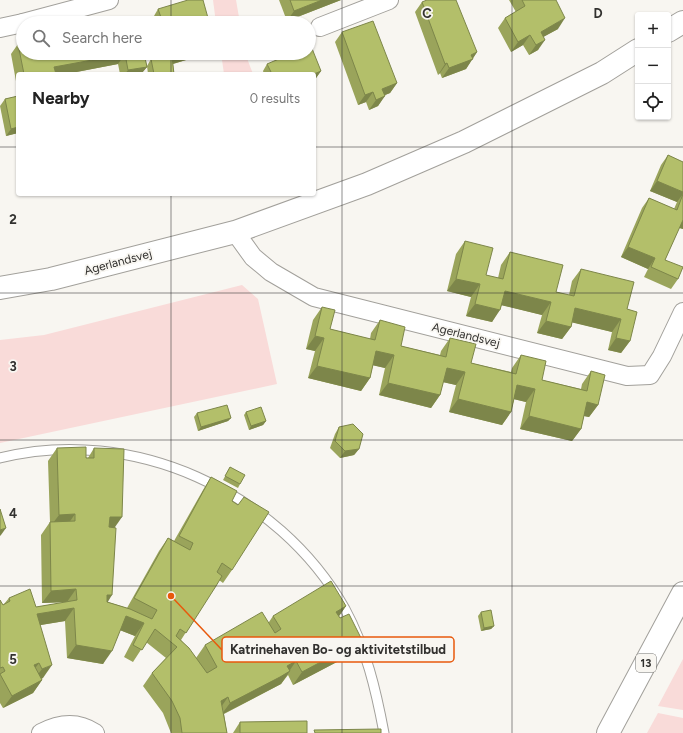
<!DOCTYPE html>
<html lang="en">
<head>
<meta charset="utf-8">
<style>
  :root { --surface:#fff; --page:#f2f2f2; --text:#222; --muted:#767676; --line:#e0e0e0 }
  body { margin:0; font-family:Figtree,sans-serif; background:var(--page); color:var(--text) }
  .controls { position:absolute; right:12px; top:12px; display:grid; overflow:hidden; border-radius:4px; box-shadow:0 1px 3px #0004 }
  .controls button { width:36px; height:36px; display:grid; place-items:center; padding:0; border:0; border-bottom:1px solid var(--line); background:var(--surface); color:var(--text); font:20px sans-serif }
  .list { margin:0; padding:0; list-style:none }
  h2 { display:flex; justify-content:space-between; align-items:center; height:52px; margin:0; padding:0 16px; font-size:17px }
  h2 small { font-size:13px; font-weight:400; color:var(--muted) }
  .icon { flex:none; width:22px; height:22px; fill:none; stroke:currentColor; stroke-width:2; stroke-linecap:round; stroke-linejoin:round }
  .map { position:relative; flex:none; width:683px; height:733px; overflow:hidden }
  .search { position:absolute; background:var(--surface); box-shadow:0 1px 3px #0004; left:16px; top:16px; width:300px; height:44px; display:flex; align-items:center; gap:10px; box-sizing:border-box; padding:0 14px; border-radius:22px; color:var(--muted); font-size:15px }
  .panel { position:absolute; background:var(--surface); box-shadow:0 1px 3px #0004; left:16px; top:72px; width:300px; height:124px; border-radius:4px }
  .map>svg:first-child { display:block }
  .green { fill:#f9dbd9 }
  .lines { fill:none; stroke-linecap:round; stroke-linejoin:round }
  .lane-casing { stroke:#a2a09b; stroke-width:11 }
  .street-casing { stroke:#a2a09b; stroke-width:20 }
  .secondary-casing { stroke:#a2a09b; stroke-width:24 }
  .primary-casing { stroke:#a2a09b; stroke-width:24 }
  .lane { stroke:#fff; stroke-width:9 }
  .street { stroke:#fff; stroke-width:18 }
  .secondary { stroke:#fff; stroke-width:22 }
  .primary { stroke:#fff; stroke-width:22 }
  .wall { fill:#9aa45b }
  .shaded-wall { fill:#7d864a }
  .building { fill:#b3bf6a; stroke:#7d864a }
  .grid { fill:none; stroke:#32312f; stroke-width:1; stroke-opacity:0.55 }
  .labels { text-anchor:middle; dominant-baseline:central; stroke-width:3.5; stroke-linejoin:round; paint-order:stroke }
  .shield { fill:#f8f6f1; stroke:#6d6c69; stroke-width:1 }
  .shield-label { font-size:11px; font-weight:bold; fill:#32312f }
  .street-label { font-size:12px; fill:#32312f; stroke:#f8f6f1 }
  .grid-label { font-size:13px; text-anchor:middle; font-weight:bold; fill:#32312f; stroke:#f8f6f1; stroke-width:3.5; stroke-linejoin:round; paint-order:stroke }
  .leader { fill:none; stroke:#e8590c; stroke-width:1.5 }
  .callout-dot { fill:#e8590c; stroke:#f8f6f1; stroke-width:1.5 }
  .callout { fill:#f8f6f1; stroke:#e8590c; stroke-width:1.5 }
  .callout-label { font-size:13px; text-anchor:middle; font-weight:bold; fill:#32312f }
</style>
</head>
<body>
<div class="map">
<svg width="683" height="733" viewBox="0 0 683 733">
  <rect width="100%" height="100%" fill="#f8f6f1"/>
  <!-- green -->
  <g class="green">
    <polygon points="213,0 236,0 240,23 216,23"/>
    <polygon points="221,53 245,53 253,74 224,74"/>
    <polygon points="242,285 258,299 277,384 0,443 0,340 44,335"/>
    <polygon points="683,659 683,710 658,706"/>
    <polygon points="658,713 683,718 683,733 647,733"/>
  </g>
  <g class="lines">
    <!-- lane casing -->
    <g class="lane-casing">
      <path id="lane" d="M 0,458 C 132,425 278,491 345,609 C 366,648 376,690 384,733"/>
    </g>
    <!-- street casing -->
    <g class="street-casing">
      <g id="street">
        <polyline points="23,23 109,0"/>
        <polyline points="320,27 389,0"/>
        <polyline points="0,28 23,23"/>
        <polyline points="235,232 253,257 271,272 314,297 627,376 650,375 662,356 683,312"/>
        <path d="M 41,733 C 60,723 77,721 95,733"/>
      </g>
    </g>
    <!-- secondary casing -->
    <g class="secondary-casing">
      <g id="secondary">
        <polyline points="668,31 683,22"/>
        <polyline points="0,288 51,279 235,232 367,184 464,142 602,73 638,50"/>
      </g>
    </g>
    <!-- primary casing -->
    <g class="primary-casing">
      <polyline id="primary" points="608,733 683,593"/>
    </g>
    <!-- lane -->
    <use href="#lane" class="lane"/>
    <!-- street -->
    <use href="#street" class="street"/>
    <!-- secondary -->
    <use href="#secondary" class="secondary"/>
    <!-- primary -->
    <use href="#primary" class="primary"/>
  </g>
  <!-- wall -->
  <g class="wall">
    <polygon points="279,0 341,0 287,21"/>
    <polygon points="509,0 556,0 558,29 543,37 538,50 529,55 523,45 511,52 498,28 505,18 516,12"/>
    <polygon points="422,2 477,52 466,69 442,78 440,73 438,75 415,12"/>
    <polygon points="158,9 208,18 205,23 156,23 154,16"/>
    <polygon points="342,32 397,83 390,93 385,95 378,106 369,110 366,102 358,105 335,42"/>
    <polygon points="18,44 23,53 144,53 147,67 141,74 120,74 118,64 66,74 18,74 18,92 11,54"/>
    <polygon points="165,53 199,53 196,57 173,64 174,74 148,74 147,66 151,59 166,57"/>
    <polygon points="267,64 321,71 316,78 314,79 314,74 264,74 263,71"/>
    <polygon points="18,96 18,133 6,136 0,106 5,99"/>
    <polygon points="668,155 683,162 683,229 679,228 665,260 678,279 671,289 644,277 648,269 621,257 642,208 649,198 674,209 677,202 650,191 661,165"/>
    <polygon points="465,241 486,275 498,278 501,265 510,252 556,292 569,295 572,281 581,269 627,309 630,341 621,353 608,350 612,332 572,322 571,327 562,339 537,333 542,315 502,305 492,322 466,316 471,297 447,291 456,254"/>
    <polygon points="322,307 330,329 370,339 371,333 380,320 401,346 440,355 441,351 450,338 471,363 511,372 512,368 521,355 542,380 581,389 582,384 591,371 598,405 589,417 584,416 581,429 572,441 520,429 526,402 514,399 511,412 502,425 449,412 456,385 443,382 440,395 431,408 379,395 385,368 373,365 370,378 361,391 308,378 315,351 306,349 313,320"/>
    <polygon points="246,412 266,421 263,425 249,430 244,415"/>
    <polygon points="197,413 231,418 228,421 198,431 194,417"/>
    <polygon points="339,427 359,449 354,455 340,458 330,448 335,434"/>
    <polygon points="57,448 88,458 94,448 115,528 108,602 127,608 159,551 168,538 174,541 203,490 211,477 232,501 232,570 223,583 219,580 181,640 196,658 205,645 269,622 273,616 346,606 339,616 354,653 293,685 288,675 281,684 224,714 227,733 171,733 163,713 143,686 152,673 166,658 146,642 133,662 124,657 135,636 120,630 103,664 67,658 65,621 40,625 43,678 41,679 42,680 33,693 3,708 0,703 0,600 3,605 4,604 9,598 36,607 67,602 42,603 41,535 50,522 48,461"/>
    <polygon points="230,467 240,484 238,488 223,480"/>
    <polygon points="481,612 494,626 491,629 481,631 478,616"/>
    <polygon points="240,722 307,733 233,733"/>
  </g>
  <!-- shaded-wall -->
  <g class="shaded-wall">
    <polygon points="322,0 341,0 287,21 294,11"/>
    <polygon points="208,18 205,23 192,23 193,22"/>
    <polygon points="565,18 558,29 534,42 541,32"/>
    <polygon points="530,35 523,45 511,52 518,42"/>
    <polygon points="545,40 538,50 529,55 536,45"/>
    <polygon points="477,52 466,69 442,78 449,68 471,55"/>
    <polygon points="190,53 199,53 196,57 169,65 174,58"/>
    <polygon points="125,54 118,64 66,74 50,74 54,67"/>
    <polygon points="447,63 440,73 438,75 445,64"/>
    <polygon points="147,67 141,74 125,74 128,70"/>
    <polygon points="321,71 316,78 314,79 314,74"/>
    <polygon points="397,83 390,93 375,99 382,89"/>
    <polygon points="373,92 366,102 358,105 365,95"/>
    <polygon points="385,96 378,106 369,110 376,100"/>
    <polygon points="18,127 18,133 6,136 11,129"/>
    <polygon points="657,181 683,192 683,194 677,202 650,191"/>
    <polygon points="683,219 683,229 677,227"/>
    <polygon points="628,247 655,258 648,269 621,257"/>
    <polygon points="456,279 480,284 471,297 447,291"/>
    <polygon points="505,291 551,302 542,315 496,304"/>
    <polygon points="475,304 500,310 492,322 466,316"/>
    <polygon points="575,308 621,319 612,332 566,321"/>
    <polygon points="546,321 571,327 562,339 537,333"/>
    <polygon points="315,336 324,338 315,351 306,349"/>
    <polygon points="616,338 630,341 621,353 608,350"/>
    <polygon points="376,351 394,355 385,368 367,364"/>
    <polygon points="317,366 370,378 361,391 308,378"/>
    <polygon points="447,368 465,372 456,385 438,381"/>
    <polygon points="388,383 440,395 431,408 379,395"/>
    <polygon points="517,385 535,389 526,402 509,398"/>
    <polygon points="458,399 511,412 502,425 449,412"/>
    <polygon points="587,402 598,405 589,417 579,415"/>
    <polygon points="529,416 581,429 572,441 520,429"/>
    <polygon points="231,418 228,421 198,431 201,427"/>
    <polygon points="266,421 263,425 249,430 251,426"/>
    <polygon points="359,449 354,455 340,458 345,451"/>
    <polygon points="75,514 66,527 50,527 59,515"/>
    <polygon points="110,517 122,517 113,530 101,530"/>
    <polygon points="6,528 1,535 0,536 0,530"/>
    <polygon points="76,589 67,602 42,603 51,591"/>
    <polygon points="107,595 112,595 104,608"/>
    <polygon points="346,606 337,619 336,612"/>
    <polygon points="74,608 65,621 29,627 37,614"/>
    <polygon points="126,616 144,623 135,636 117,629"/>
    <polygon points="494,626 491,629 481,631 484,628"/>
    <polygon points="362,640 354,653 293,685 302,672"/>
    <polygon points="76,645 112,651 103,664 67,658"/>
    <polygon points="296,661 288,673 290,671 281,684 221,715 230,703 287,666"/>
    <polygon points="39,663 30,675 34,665"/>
    <polygon points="52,665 43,678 33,681 42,669"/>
    <polygon points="42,680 33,693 3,708 12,696"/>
    <polygon points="228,697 219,710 221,701"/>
  </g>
  <!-- building -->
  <g class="building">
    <polygon points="188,0 203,0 208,18 193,22 193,23 163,23 158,9"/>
    <polygon points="290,0 322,0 294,11"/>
    <polygon points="427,0 456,0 477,52 471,55 473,59 449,68 447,63 445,64 422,2"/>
    <polygon points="522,0 556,0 565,18 541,32 545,40 536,45 530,35 518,42 505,18 525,6"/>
    <polygon points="127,21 127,23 119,23"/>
    <polygon points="373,21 397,83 382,89 385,96 376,100 373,92 365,95 342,32"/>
    <polygon points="23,43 23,53 144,53 147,67 128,70 125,54 54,67 56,74 24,74 18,44"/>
    <polygon points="309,46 311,46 321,71 314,74 272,74 267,64 293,53 309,53"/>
    <polygon points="172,53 190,53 174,58"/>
    <polygon points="172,57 174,74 154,74 151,59"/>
    <polygon points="18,96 18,127 11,129 5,99"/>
    <polygon points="668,155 683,162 683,192 657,181"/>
    <polygon points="683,194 683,220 665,260 683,267 678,279 651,267 655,258 628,247 649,198 677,210"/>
    <polygon points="465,241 493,248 486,275 503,279 510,252 563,265 556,292 574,296 581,269 634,282 627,309 637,312 630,341 616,338 621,319 575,308 571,327 546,321 551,302 505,291 500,310 475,304 480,284 456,279"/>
    <polygon points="322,307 335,310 330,329 375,340 380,320 405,327 401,346 446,357 450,338 476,344 471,363 516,374 521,355 546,361 542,380 587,391 591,371 605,375 598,405 587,402 581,429 529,416 535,389 517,385 511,412 458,399 465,372 447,368 440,395 388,383 394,355 376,351 370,378 317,366 324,338 315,336"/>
    <polygon points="227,405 231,418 201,427 197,413"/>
    <polygon points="261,407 266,421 251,426 246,412"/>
    <polygon points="353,424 363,434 359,449 345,451 335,441 339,427"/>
    <polygon points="86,447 86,458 94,458 94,448 124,449 122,517 110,517 109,527 116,528 112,595 107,595 107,602 130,609 152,619 157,610 134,598 168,538 190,550 193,543 179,536 211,477 237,491 232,501 238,505 244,497 269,512 232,570 222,563 217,572 222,576 216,586 186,633 180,629 176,636 189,648 207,673 217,667 205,645 262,612 275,633 281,629 273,616 331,581 346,606 336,612 340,618 349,614 362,640 302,672 296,661 287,666 290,671 280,677 230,703 228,697 221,701 227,733 182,733 180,718 172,701 152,673 177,647 155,629 142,650 133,645 144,623 126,616 112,651 76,645 74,608 37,614 52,665 42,669 39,663 34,665 42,680 12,696 0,674 5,671 3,667 0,668 0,600 3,605 10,601 9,598 30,589 36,607 77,600 76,589 51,591 50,522 75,521 75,514 59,515 57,448"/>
    <polygon points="230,467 245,475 240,484 225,476"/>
    <polygon points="0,509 6,528 0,530"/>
    <polygon points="491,610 494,626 484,628 481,612"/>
    <polygon points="307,721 307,733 240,733 240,722"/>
    <polygon points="381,729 381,733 315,733 314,730"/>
  </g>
  <!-- grid -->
  <path class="grid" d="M 171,0 L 171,23M 342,0 L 342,733M 512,0 L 512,733M 171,53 L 171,74M 0,147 L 18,147M 314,147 L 683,147M 171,194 L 171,733M 0,293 L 683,293M 0,440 L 683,440M 0,586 L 683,586"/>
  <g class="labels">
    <!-- shield labels -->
    <rect class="shield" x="636" y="654" width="20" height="18" rx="3"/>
    <g class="shield-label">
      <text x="646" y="663">13</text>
    </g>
    <!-- street labels -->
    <g class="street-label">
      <text transform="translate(118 262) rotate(-15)">Agerlandsvej</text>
      <text transform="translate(466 335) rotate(14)">Agerlandsvej</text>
    </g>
  </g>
  <g class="grid-label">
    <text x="427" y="18">C</text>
    <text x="598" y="18">D</text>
    <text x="13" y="224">2</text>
    <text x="13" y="371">3</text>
    <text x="13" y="518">4</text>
    <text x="13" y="664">5</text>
  </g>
  <!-- callouts -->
  <path class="leader" d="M171 596L222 650"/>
  <circle class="callout-dot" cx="171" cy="596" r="4"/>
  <rect class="callout" x="222" y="637" width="232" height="25" rx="4"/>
  <g class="callout-label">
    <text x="338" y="654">Katrinehaven Bo- og aktivitetstilbud</text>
  </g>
</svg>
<div class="controls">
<button>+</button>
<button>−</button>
<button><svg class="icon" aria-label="locate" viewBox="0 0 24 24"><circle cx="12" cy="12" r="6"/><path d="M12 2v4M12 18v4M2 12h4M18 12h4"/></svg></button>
</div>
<div class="search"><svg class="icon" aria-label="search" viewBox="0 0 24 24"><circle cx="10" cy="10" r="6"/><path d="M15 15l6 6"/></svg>Search here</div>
<section class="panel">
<h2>Nearby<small>0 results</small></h2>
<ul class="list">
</ul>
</section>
</div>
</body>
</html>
